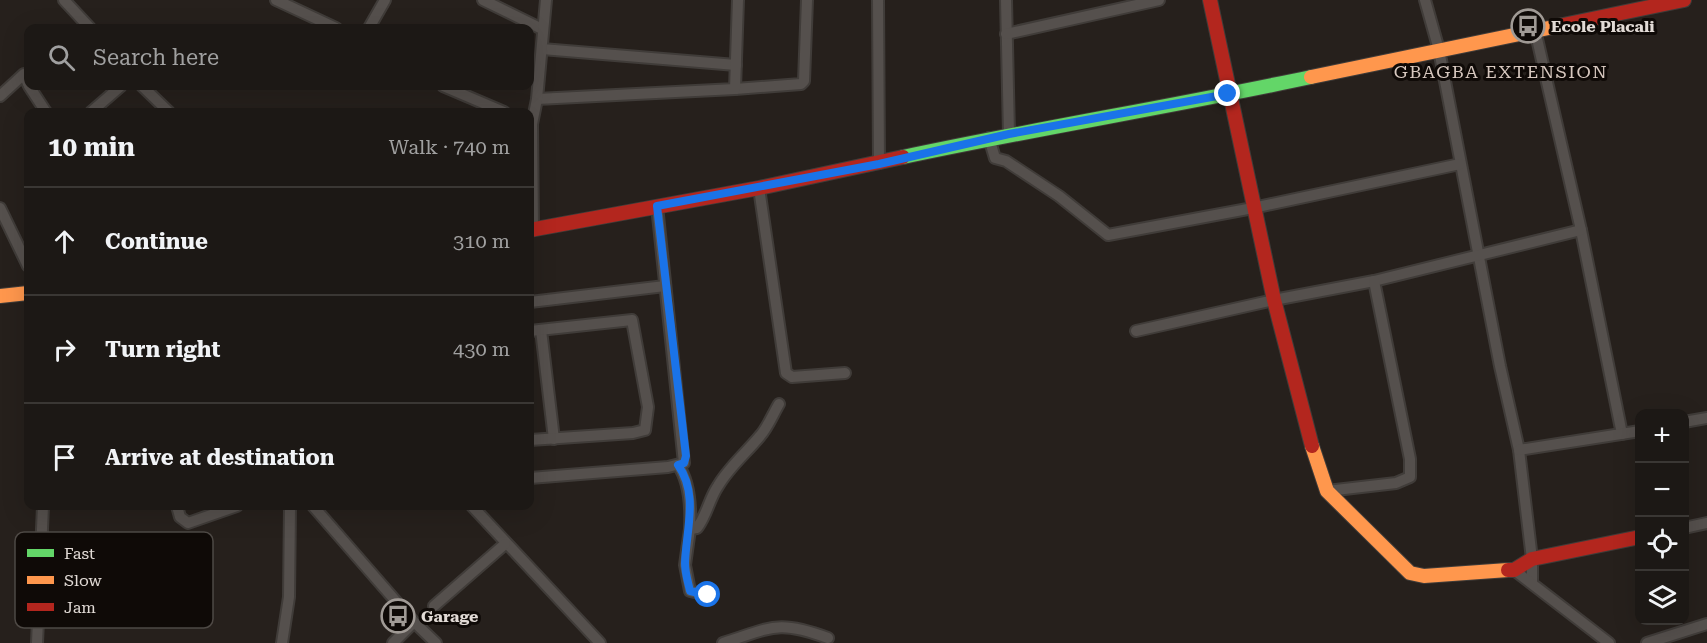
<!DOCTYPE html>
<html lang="en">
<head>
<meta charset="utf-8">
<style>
  :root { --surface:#1c1815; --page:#25211e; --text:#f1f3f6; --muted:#a0a0a0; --line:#3a3734 }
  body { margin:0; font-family:"Roboto Serif",serif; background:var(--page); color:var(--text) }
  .controls { position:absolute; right:18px; bottom:18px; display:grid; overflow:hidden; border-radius:12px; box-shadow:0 6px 24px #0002 }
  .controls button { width:54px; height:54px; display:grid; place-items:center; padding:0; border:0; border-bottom:2px solid var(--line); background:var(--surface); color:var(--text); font:30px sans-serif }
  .stop { position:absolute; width:18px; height:18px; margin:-14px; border:4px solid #1a73e8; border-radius:50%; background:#fff }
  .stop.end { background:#1a73e8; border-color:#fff; box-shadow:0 2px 6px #0008 }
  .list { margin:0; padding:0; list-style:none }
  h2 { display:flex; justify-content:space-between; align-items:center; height:78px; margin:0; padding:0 24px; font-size:26px }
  h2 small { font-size:20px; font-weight:400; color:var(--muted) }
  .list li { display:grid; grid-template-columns:39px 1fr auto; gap:18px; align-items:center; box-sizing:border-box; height:108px; padding:0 24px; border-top:2px solid var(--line) }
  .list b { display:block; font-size:22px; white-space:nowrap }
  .list em { font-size:20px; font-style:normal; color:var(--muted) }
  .icon { flex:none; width:33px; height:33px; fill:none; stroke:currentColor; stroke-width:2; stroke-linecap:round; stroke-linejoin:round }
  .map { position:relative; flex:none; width:1707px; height:643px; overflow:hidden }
  .search { position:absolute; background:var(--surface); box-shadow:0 6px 24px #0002; left:24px; top:24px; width:510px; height:66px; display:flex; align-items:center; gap:15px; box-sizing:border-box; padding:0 21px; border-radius:12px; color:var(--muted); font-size:22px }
  .panel { position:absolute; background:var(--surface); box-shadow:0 6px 24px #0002; left:24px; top:108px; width:510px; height:402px; border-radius:12px }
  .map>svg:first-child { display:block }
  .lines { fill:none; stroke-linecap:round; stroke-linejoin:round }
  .street-casing { stroke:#403c39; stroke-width:14 }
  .fast-casing { stroke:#403c39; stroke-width:16 }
  .slow-casing { stroke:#403c39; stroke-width:16 }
  .jam-casing { stroke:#403c39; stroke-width:16 }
  .street { stroke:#55504d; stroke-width:10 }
  .fast { stroke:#63d668; stroke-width:14 }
  .slow { stroke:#ff974d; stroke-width:14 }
  .jam { stroke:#b3261e; stroke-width:14 }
  .route { stroke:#1a73e8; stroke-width:8 }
  .labels { text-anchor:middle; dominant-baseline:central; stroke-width:6; stroke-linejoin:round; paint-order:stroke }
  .poi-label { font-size:16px; font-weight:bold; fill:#e2dbd6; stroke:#0f0a07; text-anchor:start }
  .neighbourhood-label { font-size:18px; letter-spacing:1.5px; fill:#d7c8bf; stroke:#0f0a07 }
  .key { fill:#0f0a07; stroke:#4e4945; stroke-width:1.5 }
  .key-label { font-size:16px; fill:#e2dbd6 }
</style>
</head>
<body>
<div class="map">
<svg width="1707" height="643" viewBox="0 0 1707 643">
  <rect width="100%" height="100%" fill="#26201c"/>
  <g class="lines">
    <!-- street casing -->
    <g class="street-casing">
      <g id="street">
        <polyline points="64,0 90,28"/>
        <polyline points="276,0 336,28"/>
        <polyline points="483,0 542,29"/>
        <polyline points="878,0 879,163"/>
        <polyline points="1006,0 1009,134"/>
        <polyline points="1425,0 1439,50 1500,366 1519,450 1532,559 1532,583"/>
        <polyline points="369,28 385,0"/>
        <polyline points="1006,34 1159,0"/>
        <polyline points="542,49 736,65"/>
        <polyline points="29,86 46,112"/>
        <polyline points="142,86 169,112"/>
        <polyline points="443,86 504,112"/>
        <polyline points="735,89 801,84 804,81 807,0"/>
        <polyline points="0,96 24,74 28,84"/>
        <polyline points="537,99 735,89 738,0"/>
        <polyline points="91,112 121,86"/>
        <polyline points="989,138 995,158 1006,161 1059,196 1108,235 1253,208 1460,164"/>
        <polyline points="759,188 786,373 792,377 845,373"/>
        <polyline points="0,208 28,266"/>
        <polyline points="533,229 532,124 537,99 546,0"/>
        <polyline points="1581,230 1622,434"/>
        <polyline points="530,302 665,286"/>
        <polyline points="541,330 554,439"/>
        <polyline points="530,331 632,320 648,407 645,430 633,433 530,440"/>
        <polyline points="1136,331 1274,300 1374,281 1581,230 1535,30"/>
        <polyline points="1684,422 1707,418"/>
        <polyline points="1519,450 1640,431"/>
        <path d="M 678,465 C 690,482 691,508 690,529 L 697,528 C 707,515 709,499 718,486 C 729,467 746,453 760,436 C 768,427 773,414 779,404"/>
        <polyline points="530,478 668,467 684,463 657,206"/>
        <polyline points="1327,491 1396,483 1410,477 1410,459 1374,281"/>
        <polyline points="177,506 180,517 188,523 237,506"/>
        <polyline points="313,506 414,622 436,643"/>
        <polyline points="472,506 600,643"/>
        <polyline points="1684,528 1707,523"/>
        <polyline points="690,529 685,565 690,591 708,595"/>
        <polyline points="1514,570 1609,643"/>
        <polyline points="434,606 505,544"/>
        <polyline points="37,643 43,506"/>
        <polyline points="282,643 289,597 290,506"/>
        <polyline points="393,643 414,622"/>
        <path d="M 723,643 C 771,628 777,619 828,638"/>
        <polyline points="1647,643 1707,624"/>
      </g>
    </g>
    <!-- fast casing -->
    <g class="fast-casing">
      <path id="fast" d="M 903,157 C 1039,128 1175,106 1311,77"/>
    </g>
    <!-- slow casing -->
    <g class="slow-casing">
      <g id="slow">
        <polyline points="1311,77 1563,25"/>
        <polyline points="0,296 28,293"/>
        <polyline points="1312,446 1327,491 1410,573 1424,576 1508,570"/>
      </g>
    </g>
    <!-- jam casing -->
    <g class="jam-casing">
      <g id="jam">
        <polyline points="1210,0 1274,300 1312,446"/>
        <polyline points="1563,25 1684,0"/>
        <polyline points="530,230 759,188 903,157"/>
        <polyline points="1508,570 1514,570 1532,559 1640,537"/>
      </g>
    </g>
    <!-- street -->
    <use href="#street" class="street"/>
    <!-- fast -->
    <use href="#fast" class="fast"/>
    <!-- slow -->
    <use href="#slow" class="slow"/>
    <!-- jam -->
    <use href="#jam" class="jam"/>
  </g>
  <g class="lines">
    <!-- route -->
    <path class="route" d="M 708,595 L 690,591 C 688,582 685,573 685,563 C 686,531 699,494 678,465 L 684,463 L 686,456 L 657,206 L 879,164 L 1009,134 L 1228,94"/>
  </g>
  <!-- icons -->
  <defs>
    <g id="bus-ring" transform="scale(1.725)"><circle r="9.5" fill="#0f0a07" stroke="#a09a95" stroke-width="1.5"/><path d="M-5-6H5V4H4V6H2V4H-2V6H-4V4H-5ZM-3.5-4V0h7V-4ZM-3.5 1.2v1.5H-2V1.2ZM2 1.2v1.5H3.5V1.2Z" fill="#a09a95"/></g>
  </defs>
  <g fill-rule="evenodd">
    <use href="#bus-ring" x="1528" y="26"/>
    <use href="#bus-ring" x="398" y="616"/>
  </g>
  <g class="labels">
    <!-- poi labels -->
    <g class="poi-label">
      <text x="1551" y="26">Ecole Placali</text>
      <text x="421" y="616">Garage</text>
    </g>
    <!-- neighbourhood labels -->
    <g class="neighbourhood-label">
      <text x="1501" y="71">GBAGBA EXTENSION</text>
    </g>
  </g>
  <!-- legend -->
  <rect x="15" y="532" width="198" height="96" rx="9" class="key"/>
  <rect x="27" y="549" width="27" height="8" fill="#63d668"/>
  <rect x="27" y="576" width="27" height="8" fill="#ff974d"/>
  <rect x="27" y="603" width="27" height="8" fill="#b3261e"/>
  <g class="key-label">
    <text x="64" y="559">Fast</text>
    <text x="64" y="586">Slow</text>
    <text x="64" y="613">Jam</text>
  </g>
</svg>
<div class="controls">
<button>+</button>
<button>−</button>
<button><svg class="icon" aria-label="locate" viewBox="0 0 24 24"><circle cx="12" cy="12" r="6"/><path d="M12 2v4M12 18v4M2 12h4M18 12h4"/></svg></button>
<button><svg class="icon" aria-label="layers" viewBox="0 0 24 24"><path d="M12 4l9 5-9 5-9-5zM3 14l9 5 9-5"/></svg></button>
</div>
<div class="stop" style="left:708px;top:595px"></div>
<div class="stop end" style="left:1228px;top:94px"></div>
<div class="search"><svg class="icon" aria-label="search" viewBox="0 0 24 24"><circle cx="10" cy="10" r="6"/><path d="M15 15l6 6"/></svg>Search here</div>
<section class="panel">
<h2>10 min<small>Walk · 740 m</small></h2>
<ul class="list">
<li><svg class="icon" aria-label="ahead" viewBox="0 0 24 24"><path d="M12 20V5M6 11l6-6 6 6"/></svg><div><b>Continue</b></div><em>310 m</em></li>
<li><svg class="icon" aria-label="right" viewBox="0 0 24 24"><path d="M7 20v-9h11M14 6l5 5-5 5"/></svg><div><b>Turn right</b></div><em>430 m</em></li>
<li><svg class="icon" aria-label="arrive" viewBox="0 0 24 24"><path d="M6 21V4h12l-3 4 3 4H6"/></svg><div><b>Arrive at destination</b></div></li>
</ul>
</section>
</div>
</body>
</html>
